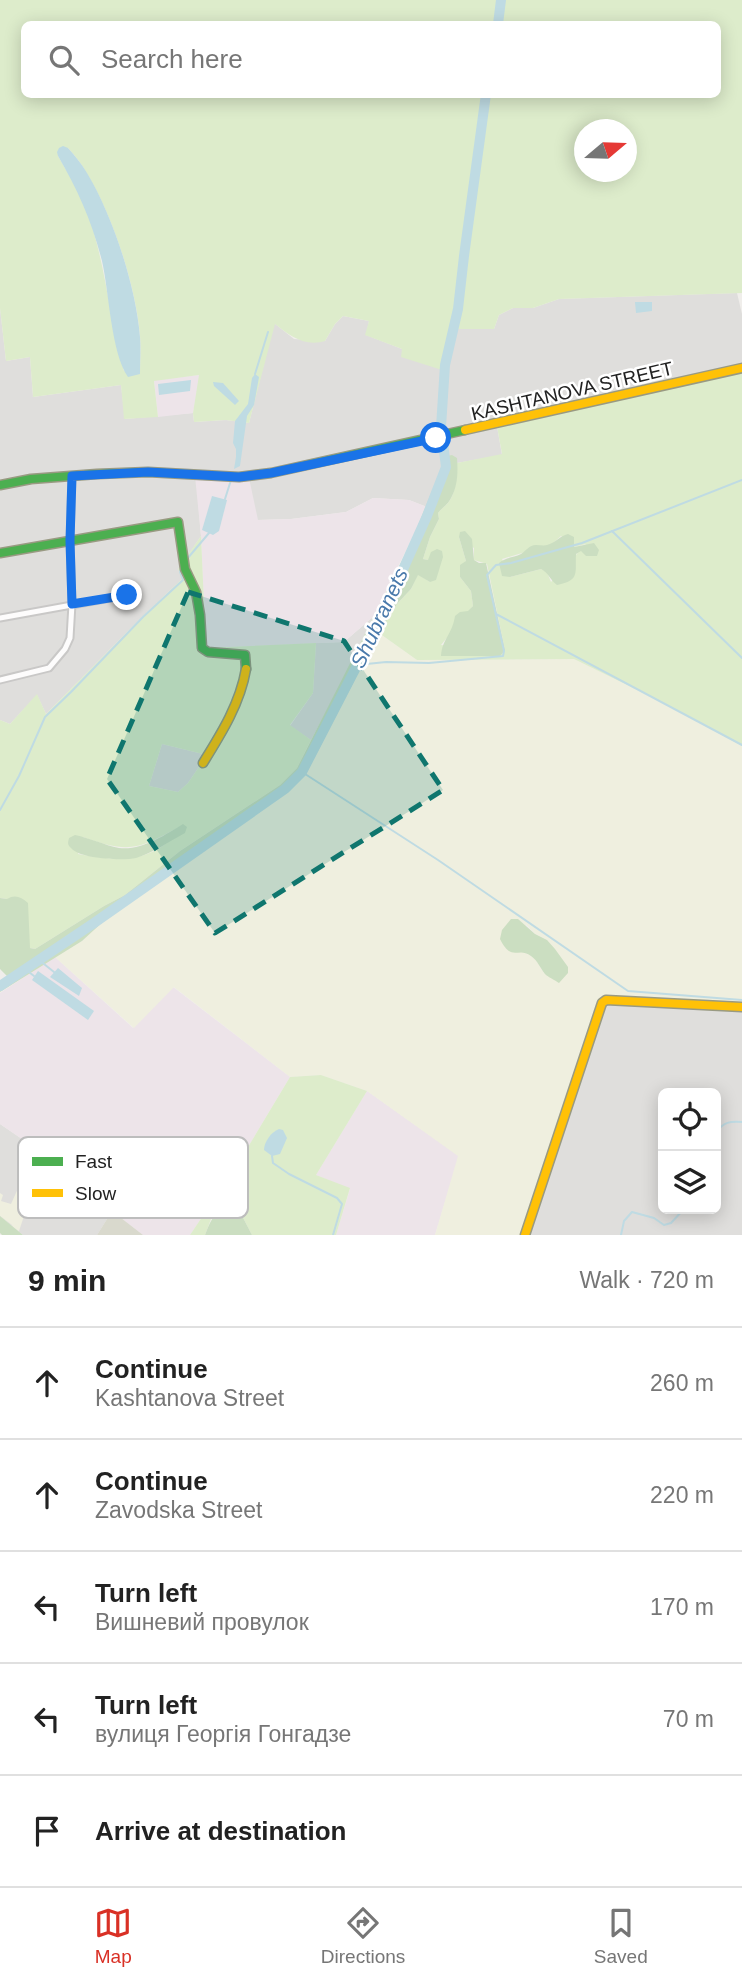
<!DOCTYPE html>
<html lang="en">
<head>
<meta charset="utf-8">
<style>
  :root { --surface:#fff; --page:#f6f6f6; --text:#222; --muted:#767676; --line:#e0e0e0; --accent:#d93025 }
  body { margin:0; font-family:Helvetica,sans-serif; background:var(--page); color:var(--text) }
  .controls { position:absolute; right:21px; bottom:21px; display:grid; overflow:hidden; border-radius:10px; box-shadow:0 4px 18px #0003 }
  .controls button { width:63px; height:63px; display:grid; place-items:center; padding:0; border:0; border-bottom:2px solid var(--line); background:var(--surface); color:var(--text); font:35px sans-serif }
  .compass { position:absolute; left:574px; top:119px; width:63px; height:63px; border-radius:50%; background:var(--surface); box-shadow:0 4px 18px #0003; rotate:71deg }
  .stop { position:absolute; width:21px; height:21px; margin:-16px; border:5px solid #1a73e8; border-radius:50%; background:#fff }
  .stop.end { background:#1a73e8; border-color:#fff; box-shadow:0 2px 7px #0008 }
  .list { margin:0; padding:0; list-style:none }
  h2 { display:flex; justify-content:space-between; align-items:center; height:91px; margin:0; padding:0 28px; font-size:30px }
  h2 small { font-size:23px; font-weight:400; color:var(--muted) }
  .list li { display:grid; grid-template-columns:46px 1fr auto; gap:21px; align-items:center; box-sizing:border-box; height:112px; padding:0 28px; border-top:2px solid var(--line) }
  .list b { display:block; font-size:26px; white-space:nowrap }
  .list p { margin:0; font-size:23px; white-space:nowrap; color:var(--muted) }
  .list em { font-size:23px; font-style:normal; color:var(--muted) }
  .icon { flex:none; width:38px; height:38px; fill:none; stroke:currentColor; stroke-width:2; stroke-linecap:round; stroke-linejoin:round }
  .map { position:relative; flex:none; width:742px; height:1235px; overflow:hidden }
  .search { position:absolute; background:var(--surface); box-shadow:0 4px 18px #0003; left:21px; right:21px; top:21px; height:77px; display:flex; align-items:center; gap:18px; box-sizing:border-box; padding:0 24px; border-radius:10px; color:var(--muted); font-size:26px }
  .sheet { height:651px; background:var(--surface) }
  nav { display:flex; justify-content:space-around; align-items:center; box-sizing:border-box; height:98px; border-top:2px solid var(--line); background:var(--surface); font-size:19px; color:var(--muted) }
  nav a { display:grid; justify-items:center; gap:4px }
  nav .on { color:var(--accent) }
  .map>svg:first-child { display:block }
  .residential { fill:#dfdedc; fill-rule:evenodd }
  .industrial { fill:#ede4e9 }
  .construction { fill:#d9d9cd }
  .farmland { fill:#efefdf; fill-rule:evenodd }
  .grass { fill:#ddeccb; fill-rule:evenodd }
  .forest { fill:#cbdec1 }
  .water { fill:#bfdbe3 }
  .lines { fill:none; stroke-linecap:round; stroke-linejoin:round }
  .stream { stroke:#bfdbe3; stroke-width:2 }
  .river { stroke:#bfdbe3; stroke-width:10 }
  .street-casing { stroke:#c9c8c7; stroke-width:9 }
  .fast-casing { stroke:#999a82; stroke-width:11 }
  .slow-casing { stroke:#999a82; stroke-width:11 }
  .street { stroke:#fdfcfc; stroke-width:5 }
  .fast { stroke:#4caf50; stroke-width:8 }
  .slow { stroke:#ffc107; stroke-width:8 }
  .route { stroke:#1a73e8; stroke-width:9 }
  .marked { fill:#0f766e; fill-opacity:0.2; stroke:#0f766e; stroke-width:5; stroke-dasharray:14 9; stroke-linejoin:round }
  .labels { text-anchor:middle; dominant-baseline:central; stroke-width:5; stroke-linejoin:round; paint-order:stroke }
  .street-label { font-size:19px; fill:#222; stroke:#fff }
  .water-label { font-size:21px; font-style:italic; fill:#4a7aab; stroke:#fff }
  .key { fill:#fff; stroke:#bdbdbd; stroke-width:2 }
  .key-label { font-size:19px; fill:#222 }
</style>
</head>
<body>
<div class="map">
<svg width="742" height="1235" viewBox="0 0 742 1235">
  <rect width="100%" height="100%" fill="#f0eeeb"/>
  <!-- residential -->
  <g class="residential">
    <polygon points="737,293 742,314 742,365 496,421 502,455 457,463 456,458 442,466 427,507 409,500 373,498 346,512 291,519 257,520 196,476 201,536 179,569 182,579 143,616 46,714 37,695 10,724 0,720 0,308 6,361 30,357 33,397 121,385 125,419 193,413 194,422 226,420 249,423 274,323 294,339 325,341 335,324 343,316 369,321 366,335 402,349 451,357 456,329 494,329 499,315 513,308 533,308 559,299"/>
    <polygon points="374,616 349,668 311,740 290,726 313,693 316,643 344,642"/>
    <polygon points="162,744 207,755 188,783 178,792 149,786"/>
    <path d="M 603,1004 L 742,1011 L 742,1235 L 526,1235 ZM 663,1093 L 716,1093 L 716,1164 L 717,1160 L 719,1179 L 716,1180 L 716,1209 L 663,1209 Z"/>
    <polygon points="0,1124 82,1180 112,1211 97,1235 23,1235 0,1216"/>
  </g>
  <!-- industrial -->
  <g class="industrial">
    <polygon points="200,375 193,413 158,417 154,380"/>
    <polygon points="195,476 249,478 258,520 291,519 346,512 373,498 409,500 427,507 374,616 344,642 206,648 201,536"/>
    <polygon points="55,957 133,1028 173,987 290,1077 239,1162 190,1235 143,1235 112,1211 82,1180 0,1124 0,993"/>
    <polygon points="367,1091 459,1156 435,1235 336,1235 350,1189 316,1175"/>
  </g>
  <!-- construction -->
  <polygon class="construction" points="112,1211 143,1235 97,1235"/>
  <!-- farmland -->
  <g class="farmland">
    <path d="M 379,633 L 417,660 L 574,659 L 664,703 L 742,746 L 742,1011 L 606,1001 L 526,1235 L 435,1235 L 458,1156 L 367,1091 L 321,1075 L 290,1077 L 174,987 L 134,1028 L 55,957 L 82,941 L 129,898 L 285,792 L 307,772 ZM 526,924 L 535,934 L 547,940 L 544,973 L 534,957 L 526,953 Z"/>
    <polygon points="20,1184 29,1189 23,1208 26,1210 19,1231 13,1228 12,1225 0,1216 0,1193 3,1195 1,1201 11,1204"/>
  </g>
  <!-- grass -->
  <g class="grass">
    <path d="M 0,0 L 742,0 L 742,293 L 559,299 L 533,308 L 513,308 L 499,315 L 494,329 L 456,329 L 451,357 L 442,370 L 401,357 L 402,349 L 365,335 L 369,321 L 343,316 L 335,324 L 325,341 C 305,347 290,336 275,324 L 249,423 L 226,420 L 194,422 L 193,413 L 199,375 L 154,381 L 158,417 L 124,419 L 121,385 L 33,397 L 30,357 L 6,361 L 0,308 ZM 24,24 L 718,24 L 718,94 L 24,94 ZM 584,130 L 626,130 L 626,172 L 584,172 ZM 68,148 C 75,156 82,164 87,174 C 113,216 136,287 140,336 C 141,349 140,362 140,374 L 124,371 C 108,314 105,253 82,198 C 75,184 66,170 58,156 Z"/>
    <path d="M 742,365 L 742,746 L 664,703 L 574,659 L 417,660 L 379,633 L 397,604 L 411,589 L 418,574 L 430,582 L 428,560 L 423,559 L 430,537 L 439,519 L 438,513 C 440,510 443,508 446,505 C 456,496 457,476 457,463 L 502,454 L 496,421 ZM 561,536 L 574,547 L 586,544 L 551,582 L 547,572 L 541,569 L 510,577 L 502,559 L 552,544 ZM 459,537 L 474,548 L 474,560 L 487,564 L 505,650 L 441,645 L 473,606 L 471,591 L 460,577 L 466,561 Z"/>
    <path d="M 201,536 L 206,648 L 316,643 L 313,693 L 290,725 L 311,740 L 297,768 L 280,785 L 180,851 L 125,895 L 104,906 L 35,949 L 30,948 L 7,899 L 0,898 L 0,720 L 10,724 L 37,694 L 46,714 L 143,616 L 182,579 L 178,569 ZM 162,744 L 207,755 L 188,783 L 178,792 L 149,786 ZM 183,825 C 177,831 171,840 164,845 C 138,864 108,859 78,854 L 83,837 C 132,855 139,848 183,825 Z"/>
    <polygon points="321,1075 367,1091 316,1175 350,1188 336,1235 252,1235 239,1210 211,1219 205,1235 190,1235 239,1162 290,1077"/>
  </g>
  <!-- forest -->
  <g class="forest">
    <path d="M 452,455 L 457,458 C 458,472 458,487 450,500 C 447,505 442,508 438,513 L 439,519 L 430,537 L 423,559 L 428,560 L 431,552 L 437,549 L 442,551 L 443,557 L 436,580 L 430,582 L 418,575 L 411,589 L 397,604 L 379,633 L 307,772 L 285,792 L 129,898 L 82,941 L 0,992 L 0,984 L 9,978 L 0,969 L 0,898 L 7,899 C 15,894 21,897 28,903 L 30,948 L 35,949 L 104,906 L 125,895 L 180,851 L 280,785 L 297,768 L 410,545 L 442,466 L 442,457 Z"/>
    <path d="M 465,531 L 472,539 L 474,560 L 479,563 L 486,563 L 505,650 L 500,656 L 441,656 C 442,639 452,635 455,616 L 460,612 L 468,611 L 473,606 L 471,591 L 460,577 L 460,565 L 466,561 L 459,537 L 460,532 Z"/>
    <path d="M 568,534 L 574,537 L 574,547 L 594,543 L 599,550 L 597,556 L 586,556 L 581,551 L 576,554 C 575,574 580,580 557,585 C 550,580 549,573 541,569 L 510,577 L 502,576 L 499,563 C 506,557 513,558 521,554 C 526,551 529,545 536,545 C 540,545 544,546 547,545 C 555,543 560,536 568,534 Z"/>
    <path d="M 183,824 L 187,827 L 185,833 C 170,841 153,853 136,858 C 123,861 80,859 71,848 C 67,844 68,843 69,838 L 75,835 C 90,838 104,845 119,848 C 141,851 165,835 183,824 Z"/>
    <path d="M 511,919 L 518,919 L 535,934 L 547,940 L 555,949 L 568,967 L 568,973 L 559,983 C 555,980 548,977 545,974 C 540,968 538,961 531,956 C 518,946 512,963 500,939 L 502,930 Z"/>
    <path d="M 231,1207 L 239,1210 L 252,1235 L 205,1235 C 210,1221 215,1210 231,1207 Z"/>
    <polygon points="0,1216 23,1235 2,1235 0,1233"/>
  </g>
  <!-- water -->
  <g class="water">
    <path d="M 63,146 L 68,148 C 75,156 82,164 87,173 C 113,216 136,287 140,337 C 141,349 140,362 140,374 L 128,377 C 111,353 109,291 102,261 C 92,222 78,190 58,156 L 57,152 L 59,148 Z"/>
    <polygon points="652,302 652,311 636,313 635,302"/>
    <polygon points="255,374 259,377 254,405 247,416 240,466 234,469 236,457 236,449 233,443 235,421 248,404 252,378"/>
    <polygon points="191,380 190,391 159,395 158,384"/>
    <polygon points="213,382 223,383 239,401 235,405 214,386"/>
    <polygon points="212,496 227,500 219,531 213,535 202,530"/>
    <polygon points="58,968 82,988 79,996 50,977"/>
    <polygon points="38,971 94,1011 88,1020 32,980"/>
    <path d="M 279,1129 L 283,1130 L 287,1138 L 280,1154 L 272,1156 L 264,1150 C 264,1142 271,1132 279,1129 Z"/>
  </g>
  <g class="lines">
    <!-- stream -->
    <g class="stream">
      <polyline points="255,374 268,332"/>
      <polyline points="225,499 231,480"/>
      <polyline points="612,531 742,658"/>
      <polyline points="187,559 209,533"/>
      <polyline points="496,614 742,745"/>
      <polyline points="357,665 386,662 429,663 503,656 504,651 487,575 496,565 511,563 582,543 742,480"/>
      <polyline points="302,772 438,860 628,991 742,1000"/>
      <polyline points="0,810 19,776 45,717 71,692 143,617 183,580 180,572 181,566"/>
      <polyline points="39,960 54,972"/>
      <polyline points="25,969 34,976"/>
      <path d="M 716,1132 C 724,1122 730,1121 742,1122"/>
      <polyline points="272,1156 273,1163 289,1174 337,1198 342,1204 333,1235"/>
      <polyline points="621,1235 624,1221 632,1212 654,1218 664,1225 671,1223 684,1209"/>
    </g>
    <!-- river -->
    <g class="river">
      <polyline points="498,24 501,0"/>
      <polyline points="0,986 94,923 285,789 302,772 379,623 427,516 446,467 441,427 445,365 458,309 464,256 486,94"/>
    </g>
    <!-- street casing -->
    <g class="street-casing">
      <g id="street">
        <polyline points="0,618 127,595"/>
        <polyline points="0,680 49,668 65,649 70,638 72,604 70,541 72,476"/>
      </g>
    </g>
    <!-- fast casing -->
    <g class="fast-casing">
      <g id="fast">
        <polyline points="0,485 31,479 97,474 148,472 239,477 271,473 465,430"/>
        <polyline points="0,553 178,522 185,569 196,592 200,615 202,648 208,652 245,655 246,669"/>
      </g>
    </g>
    <!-- slow casing -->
    <g class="slow-casing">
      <g id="slow">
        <polyline points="465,430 742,368"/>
        <path d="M 203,763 C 221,734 240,704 246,669"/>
        <polyline points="525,1235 602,1003 606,1000 742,1007"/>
      </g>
    </g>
    <!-- street -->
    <use href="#street" class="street"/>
    <!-- fast -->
    <use href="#fast" class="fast"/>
    <!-- slow -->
    <use href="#slow" class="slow"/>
  </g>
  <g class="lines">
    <!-- route -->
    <polyline class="route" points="127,595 72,604 70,541 72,476 148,472 239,477 271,473 436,438"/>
  </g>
  <!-- marked area -->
  <path class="marked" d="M 188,592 L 344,641 L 443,790 L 215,933 L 107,779 Z"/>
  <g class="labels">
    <!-- street labels -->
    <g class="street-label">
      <text transform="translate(572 391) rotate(-13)">KASHTANOVA STREET</text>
    </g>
    <!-- water labels -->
    <g class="water-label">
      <text transform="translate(379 618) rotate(-65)">Shubranets</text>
    </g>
  </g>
  <!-- legend -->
  <rect x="18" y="1137" width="230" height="81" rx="10" class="key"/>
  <rect x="32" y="1157" width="31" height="9" fill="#4caf50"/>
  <rect x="32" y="1189" width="31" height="8" fill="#ffc107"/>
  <g class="key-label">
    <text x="75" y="1168">Fast</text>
    <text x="75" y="1200">Slow</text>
  </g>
</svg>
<div class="controls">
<button><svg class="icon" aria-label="locate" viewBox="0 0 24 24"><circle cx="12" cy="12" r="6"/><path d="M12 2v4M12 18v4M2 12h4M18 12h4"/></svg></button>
<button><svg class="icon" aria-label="layers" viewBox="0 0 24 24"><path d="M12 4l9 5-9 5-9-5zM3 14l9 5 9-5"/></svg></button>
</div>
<svg class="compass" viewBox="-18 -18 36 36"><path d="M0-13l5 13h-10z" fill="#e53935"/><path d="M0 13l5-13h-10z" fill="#767676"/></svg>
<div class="stop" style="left:436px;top:438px"></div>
<div class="stop end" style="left:127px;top:595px"></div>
<div class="search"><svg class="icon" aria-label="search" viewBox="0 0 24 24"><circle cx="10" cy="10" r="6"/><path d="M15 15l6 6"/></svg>Search here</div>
</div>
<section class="sheet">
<h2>9 min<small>Walk · 720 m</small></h2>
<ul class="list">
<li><svg class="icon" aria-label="ahead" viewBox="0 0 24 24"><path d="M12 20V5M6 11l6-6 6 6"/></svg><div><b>Continue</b><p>Kashtanova Street</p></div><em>260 m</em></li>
<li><svg class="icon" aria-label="ahead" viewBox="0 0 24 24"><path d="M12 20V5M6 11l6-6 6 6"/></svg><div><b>Continue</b><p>Zavodska Street</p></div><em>220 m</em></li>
<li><svg class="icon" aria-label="left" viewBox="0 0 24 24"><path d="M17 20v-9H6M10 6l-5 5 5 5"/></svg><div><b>Turn left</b><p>Вишневий провулок</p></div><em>170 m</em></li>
<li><svg class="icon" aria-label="left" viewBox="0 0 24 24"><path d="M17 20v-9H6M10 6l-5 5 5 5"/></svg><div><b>Turn left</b><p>вулиця Георгія Гонгадзе</p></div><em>70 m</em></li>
<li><svg class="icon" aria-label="arrive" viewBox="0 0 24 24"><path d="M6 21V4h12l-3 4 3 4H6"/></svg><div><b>Arrive at destination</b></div></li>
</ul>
</section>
<nav>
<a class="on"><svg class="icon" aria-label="map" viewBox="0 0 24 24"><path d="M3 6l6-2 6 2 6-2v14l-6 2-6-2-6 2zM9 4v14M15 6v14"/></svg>Map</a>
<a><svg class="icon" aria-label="directions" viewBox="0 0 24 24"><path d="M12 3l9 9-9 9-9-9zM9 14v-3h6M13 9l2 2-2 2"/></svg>Directions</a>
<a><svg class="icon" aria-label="saved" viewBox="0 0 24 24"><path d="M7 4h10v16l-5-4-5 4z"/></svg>Saved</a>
</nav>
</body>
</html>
